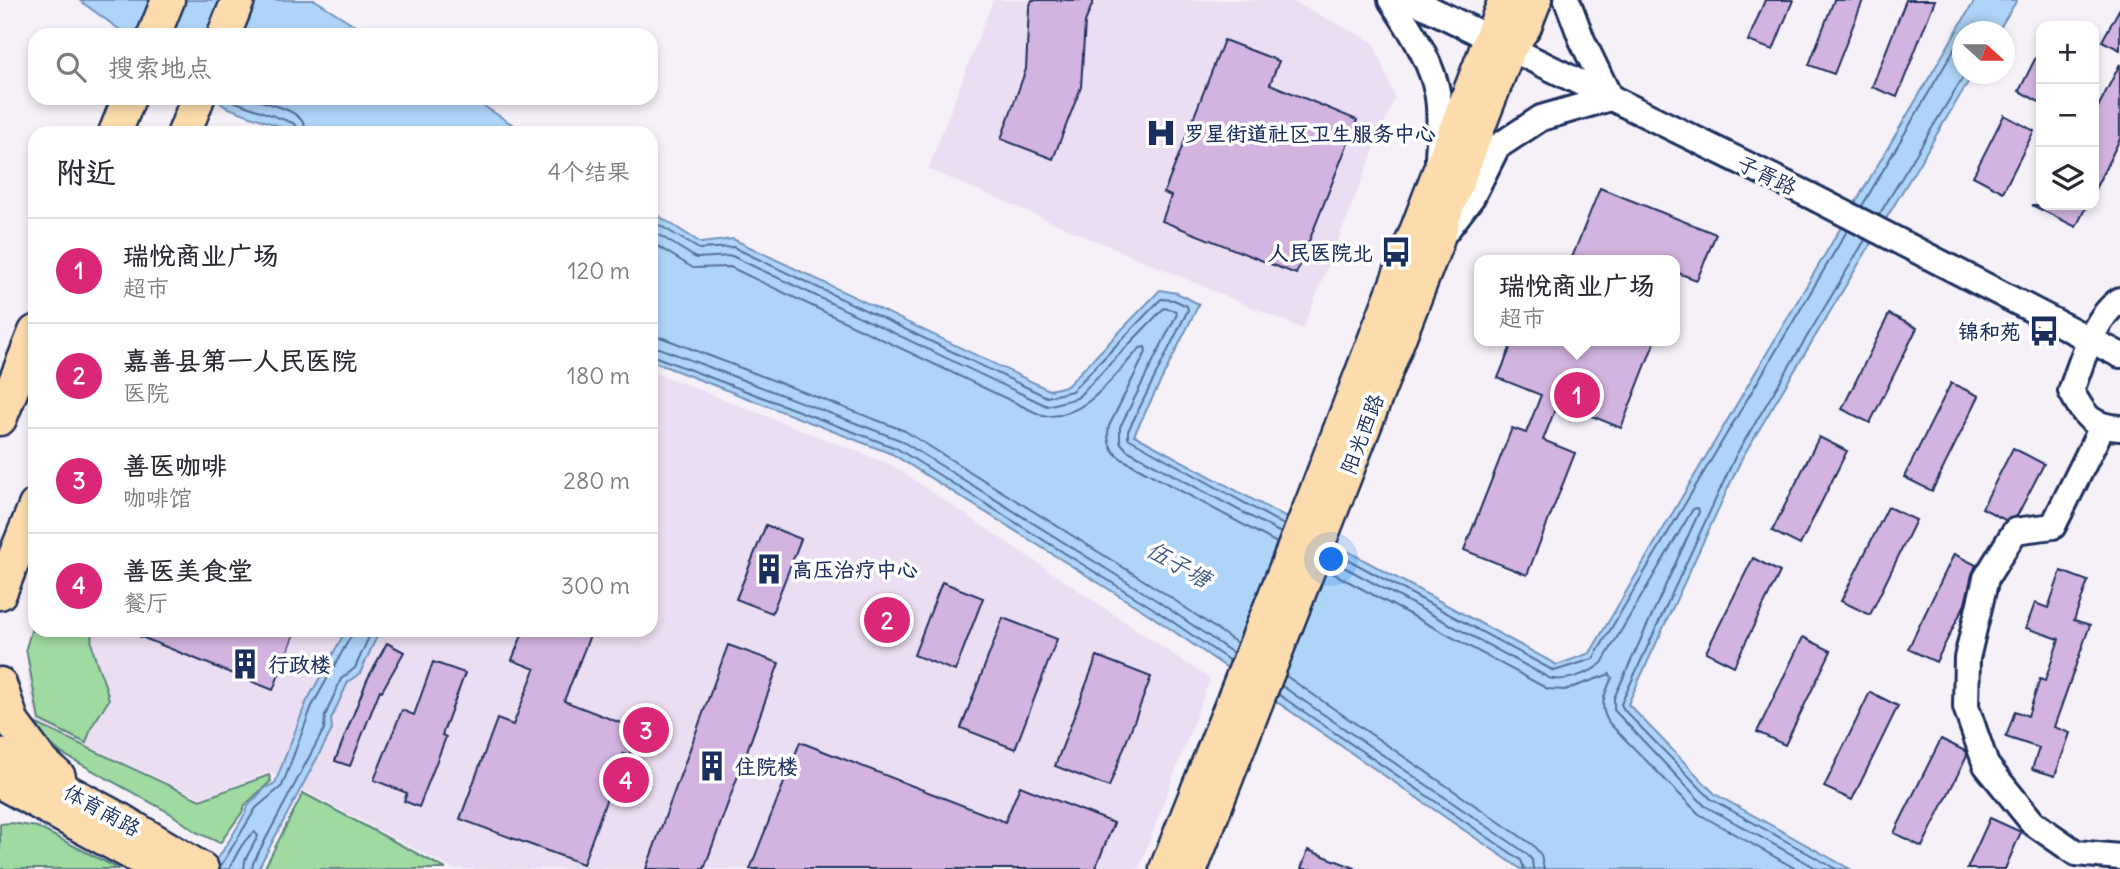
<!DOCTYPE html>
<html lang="zh">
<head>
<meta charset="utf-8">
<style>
  :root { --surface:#fff; --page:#f7f7f7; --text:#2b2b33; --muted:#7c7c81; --line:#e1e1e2; --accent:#db2777 }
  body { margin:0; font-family:Delius,"LXGW WenKai TC",sans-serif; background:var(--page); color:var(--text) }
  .controls { position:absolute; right:21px; top:21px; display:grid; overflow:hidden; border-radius:14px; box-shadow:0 4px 10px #0003 }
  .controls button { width:63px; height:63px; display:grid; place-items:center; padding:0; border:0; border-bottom:2px solid var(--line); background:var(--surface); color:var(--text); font:35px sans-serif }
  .compass { position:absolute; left:1952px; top:21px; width:63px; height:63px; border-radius:50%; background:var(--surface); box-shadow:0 4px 10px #0003; rotate:111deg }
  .you { position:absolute; left:1332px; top:560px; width:24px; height:24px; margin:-18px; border:5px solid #fff; border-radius:50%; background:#1a73e8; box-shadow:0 0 0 10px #1a73e833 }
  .badge { display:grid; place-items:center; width:46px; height:46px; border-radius:50%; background:var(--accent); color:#fff; font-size:23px; font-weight:700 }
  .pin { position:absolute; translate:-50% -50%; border:4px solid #fff; box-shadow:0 2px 7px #0006 }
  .popup { position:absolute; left:1474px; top:255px; width:206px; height:91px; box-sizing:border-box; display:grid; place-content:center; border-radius:14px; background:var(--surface); filter:drop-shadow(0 2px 5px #0005); font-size:23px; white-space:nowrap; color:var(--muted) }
  .popup b { font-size:26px; color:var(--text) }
  .popup::after { content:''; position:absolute; left:50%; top:100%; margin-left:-14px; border:14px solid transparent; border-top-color:var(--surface) }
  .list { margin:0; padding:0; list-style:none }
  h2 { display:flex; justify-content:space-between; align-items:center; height:91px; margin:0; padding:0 28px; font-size:30px }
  h2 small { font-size:23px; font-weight:400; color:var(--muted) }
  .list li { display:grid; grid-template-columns:46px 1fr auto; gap:21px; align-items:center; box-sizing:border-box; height:105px; padding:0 28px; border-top:2px solid var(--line) }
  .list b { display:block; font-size:26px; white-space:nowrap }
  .list p { margin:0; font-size:23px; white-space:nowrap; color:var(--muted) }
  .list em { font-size:23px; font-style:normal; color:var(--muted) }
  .icon { flex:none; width:38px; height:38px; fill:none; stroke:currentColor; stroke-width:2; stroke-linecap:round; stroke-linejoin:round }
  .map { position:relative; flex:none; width:2120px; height:869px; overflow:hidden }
  .search { position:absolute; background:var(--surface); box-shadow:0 4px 10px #0003; left:28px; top:28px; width:630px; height:77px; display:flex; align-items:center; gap:18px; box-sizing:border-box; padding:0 24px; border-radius:21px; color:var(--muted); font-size:26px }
  .panel { position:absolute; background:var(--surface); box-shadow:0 4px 10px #0003; left:28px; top:126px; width:630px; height:511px; border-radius:21px }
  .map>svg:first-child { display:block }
  .built { fill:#ecdef2 }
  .green { fill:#9fdaa0; stroke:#5d847f; stroke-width:2 }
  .water { fill:#aed4f7; stroke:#7392ba; stroke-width:2 }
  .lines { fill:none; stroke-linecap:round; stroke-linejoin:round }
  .shore { stroke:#56719b; stroke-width:2 }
  .building { fill:#d3b4e0; stroke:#1b2f5e; stroke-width:2 }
  .minor-casing { stroke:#1b2f5e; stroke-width:30 }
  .major-casing { stroke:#1b2f5e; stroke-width:37 }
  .minor { stroke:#fff; stroke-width:24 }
  .major { stroke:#fcdcac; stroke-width:32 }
  .labels { text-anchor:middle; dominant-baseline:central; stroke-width:7; stroke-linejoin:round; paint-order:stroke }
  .poi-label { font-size:21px; font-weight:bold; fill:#1b2f5e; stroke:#fff; text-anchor:start }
  .street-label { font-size:21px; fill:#1b2f5e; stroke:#fff }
  .water-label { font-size:23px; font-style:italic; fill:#405884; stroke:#fff }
</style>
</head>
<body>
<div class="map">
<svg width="2120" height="869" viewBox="0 0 2120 869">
  <rect width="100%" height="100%" fill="#f6f0f9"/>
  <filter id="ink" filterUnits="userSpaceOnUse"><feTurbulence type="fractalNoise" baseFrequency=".0143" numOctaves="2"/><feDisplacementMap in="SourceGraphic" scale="14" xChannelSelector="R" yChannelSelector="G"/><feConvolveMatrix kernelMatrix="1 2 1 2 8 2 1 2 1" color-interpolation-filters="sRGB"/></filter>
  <g filter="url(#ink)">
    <!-- built -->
    <g class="built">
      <polygon points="993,0 1290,0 1373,42 1395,97 1303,329 928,169"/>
      <polygon points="651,371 892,465 1210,679 1139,869 453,869 269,772 201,798 37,722 29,688 25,648 35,611 35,630 651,630"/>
    </g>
    <!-- green -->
    <g class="green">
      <path d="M 35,618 L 35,630 L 92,630 C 88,654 105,676 109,700 L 92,726 L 86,743 L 39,720 L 26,648 Z"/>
      <polygon points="37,724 200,800 269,775 271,781 245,805 243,811 220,843 196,832 170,813 61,753 43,737"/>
      <polygon points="303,793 446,869 264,869"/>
      <polygon points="11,823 37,827 119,869 0,869 0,824"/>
    </g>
    <!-- water -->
    <g class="water">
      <polygon points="79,0 315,0 370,35 127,35"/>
      <polygon points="1975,0 2017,0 1998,31 1962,32 1962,74 1973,74 1742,458 1628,704 1715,794 1850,869 1521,869 1147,613 892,454 651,361 651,211 701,243 733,239 1049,390 1067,386 1160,290 1177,293 1199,304 1134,435 1557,665 1590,653"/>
      <polygon points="214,98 471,98 526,133 298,133 226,107"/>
      <path d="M 346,630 L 386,630 L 384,635 L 378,634 L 360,673 L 348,682 L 331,719 L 332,730 L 258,869 L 211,869 C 218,858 247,814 248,806 L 265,788 L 275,783 L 306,703 Z"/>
    </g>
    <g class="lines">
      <!-- shore -->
      <g class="shore">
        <polyline points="225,98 293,123 298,128 298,133"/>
        <path d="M 249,98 C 268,104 305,109 307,133"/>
        <polyline points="1862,206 1962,36"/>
        <polyline points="1879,215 1965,74"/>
        <polyline points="651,220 699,249 733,247 1047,397 1072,391 1161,299 1174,300 1187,306 1188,310 1128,431 1128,438 1284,525"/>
        <polyline points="651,230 696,258 732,256 1047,406 1077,398 1164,308 1176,311 1177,314 1120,427 1120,442 1127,450 1281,533"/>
        <path d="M 651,242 L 693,268 L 730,267 L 1043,416 C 1086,420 1114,375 1140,348 L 1145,347 L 1146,352 L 1109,426 C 1106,440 1110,451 1122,459 L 1277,543"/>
        <polyline points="651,336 663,338 905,431 1161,591 1237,643"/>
        <polyline points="651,347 659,348 900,440 1156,600 1233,653"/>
        <polyline points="651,355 896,448 1151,607 1230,661"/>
        <polyline points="1334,552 1554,671 1593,659 1847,231"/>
        <path d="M 1331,560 L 1549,678 C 1564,683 1591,673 1602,663 L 1693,509 L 1698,508 L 1699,512 L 1614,698 L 1614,710 L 1705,806 L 1818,869"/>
        <path d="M 1327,570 L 1548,689 L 1565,690 L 1610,674 L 1612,678 C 1604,694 1598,708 1610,724 L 1699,814 L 1796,869"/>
        <polyline points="1286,676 1533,845 1541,855 1544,869"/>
        <polyline points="1282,686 1526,853 1532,860 1533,869"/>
        <polyline points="1278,694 1521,860 1524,869"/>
        <polyline points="219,869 256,808 282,786 312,706 351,636 352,630"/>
        <path d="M 229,869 C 236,856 243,839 255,832 L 258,836 L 245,860 L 244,869"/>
        <polyline points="252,869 253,863 324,729 325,716 341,679 355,668 372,630"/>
        <polyline points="1836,869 1711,799 1624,710 1621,704 1736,455 1865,240"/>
      </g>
    </g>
    <!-- building -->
    <g class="building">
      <polygon points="1032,0 1094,0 1085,22 1081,87 1053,159 1001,139 1026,69 1029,8"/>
      <polygon points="1765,0 1793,0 1773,50 1748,41"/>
      <polygon points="1834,0 1863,0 1834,74 1809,65"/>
      <polygon points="1906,0 1935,0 1897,97 1872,87"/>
      <polygon points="2120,8 2120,50 2102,41"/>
      <polygon points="1224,40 1279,61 1270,84 1357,120 1296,274 1162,221 1171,196 1164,193"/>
      <polygon points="2041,47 2041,103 2019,91"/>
      <polygon points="2120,64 2120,139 2094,191 2094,115"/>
      <polygon points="2004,115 2034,131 2003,192 1973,176"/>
      <polygon points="1600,188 1716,234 1697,280 1675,272 1675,260 1571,260"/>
      <polygon points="2032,205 2087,205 2076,227"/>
      <polygon points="1889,314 1917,328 1870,423 1842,409"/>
      <polygon points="1513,341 1655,341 1621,428 1558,402 1543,440 1575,453 1527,575 1464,550 1512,428 1526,433 1541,395 1498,378"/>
      <polygon points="1951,383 1979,396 1932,491 1904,477"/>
      <polygon points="1819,437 1847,451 1800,545 1772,531"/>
      <polygon points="2013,448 2044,464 2017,516 2005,520 1982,508"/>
      <polygon points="1888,507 1916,520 1870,615 1841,601"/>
      <polygon points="766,525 801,539 772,613 736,599"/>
      <polygon points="1954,554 1976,565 1972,574 1965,604 1936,662 1908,649"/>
      <polygon points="1753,558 1780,572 1734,666 1706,652"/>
      <polygon points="2061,571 2088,581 2074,620 2090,625 2054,727 2070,733 2055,776 2032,769 2039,748 2006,737 2015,711 2028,716 2040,679 2045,681 2059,639 2026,628 2035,603 2048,608"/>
      <polygon points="942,582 983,598 955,671 914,655"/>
      <polygon points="1003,618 1057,639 1015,749 961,728"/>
      <polygon points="124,630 296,630 273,690"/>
      <polygon points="524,630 592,630 564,701 639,730 629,756 623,754 583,864 460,819 497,719 513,725 535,669 512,660"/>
      <polygon points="1803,637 1831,651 1785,745 1757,732"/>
      <polygon points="387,643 404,652 382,691 380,690 350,766 335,761 367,680"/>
      <polygon points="728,645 779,663 704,869 646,869"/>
      <polygon points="1097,656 1151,677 1109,787 1055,766"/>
      <polygon points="433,662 465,673 442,735 446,737 419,807 404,801 407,793 374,780 402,710 414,715"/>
      <polygon points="1870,692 1898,706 1852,800 1824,787"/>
      <polygon points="1941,739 1965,751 1967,756 1922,847 1894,833"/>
      <polygon points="800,742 1005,822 1020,786 1114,823 1095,869 750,869"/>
      <polygon points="1990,818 2021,832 2005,869 1967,869"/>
      <polygon points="1308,850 1355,868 1355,869 1301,869"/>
    </g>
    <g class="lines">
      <!-- minor casing -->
      <g class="minor-casing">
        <g id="minor">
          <path d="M 1391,0 C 1408,26 1426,52 1435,83 C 1442,107 1439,134 1438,159"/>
          <polyline points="1412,0 1811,196 2120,355"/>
          <polyline points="1567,0 1582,40 1610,98"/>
          <polyline points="1446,231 1472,197 1497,147 1541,118 1610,98"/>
          <path d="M 2120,300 C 2093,318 2082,362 2071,391 C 2085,416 2090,426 2120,428"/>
          <polyline points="2102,427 2053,526 2015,531 1986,578 1967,658 1966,707 1986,765 2033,823 2076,853 2120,857"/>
        </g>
      </g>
      <!-- major casing -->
      <g class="major-casing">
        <g id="major">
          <polyline points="154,35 168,0"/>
          <polyline points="224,35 238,0"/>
          <polyline points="115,133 129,98"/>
          <polyline points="184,133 198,98"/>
          <polyline points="0,419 35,332"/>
          <polyline points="0,593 35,506"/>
          <polyline points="0,684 13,723 41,761 59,777"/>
          <polyline points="0,755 121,820 202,869"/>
          <polyline points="0,782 160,869"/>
          <polyline points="1166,869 1314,497 1505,0"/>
          <polyline points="1191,869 1436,244 1446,211 1509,49 1525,26 1535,0"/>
        </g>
      </g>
      <!-- minor -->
      <use href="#minor" class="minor"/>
      <!-- major -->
      <use href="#major" class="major"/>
    </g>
  </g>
  <!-- icons -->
  <defs>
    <g id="hospital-bare" transform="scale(2.415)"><path d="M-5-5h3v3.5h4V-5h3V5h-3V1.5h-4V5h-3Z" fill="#1b2f5e" stroke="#fff" stroke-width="2.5" paint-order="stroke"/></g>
    <g id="bus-bare" transform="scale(2.415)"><path d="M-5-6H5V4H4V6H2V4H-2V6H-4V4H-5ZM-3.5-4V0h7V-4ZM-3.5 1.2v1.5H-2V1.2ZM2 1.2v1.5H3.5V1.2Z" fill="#1b2f5e" stroke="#fff" stroke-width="2.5" paint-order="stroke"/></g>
    <g id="building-bare" transform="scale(2.415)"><path d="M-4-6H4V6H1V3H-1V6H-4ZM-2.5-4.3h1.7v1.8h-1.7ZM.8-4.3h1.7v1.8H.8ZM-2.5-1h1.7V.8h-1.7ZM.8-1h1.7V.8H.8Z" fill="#1b2f5e" stroke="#fff" stroke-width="2.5" paint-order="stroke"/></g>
  </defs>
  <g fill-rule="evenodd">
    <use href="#hospital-bare" x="1161" y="133"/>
    <use href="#bus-bare" x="1396" y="252"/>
    <use href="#bus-bare" x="2044" y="331"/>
    <use href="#building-bare" x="769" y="569"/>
    <use href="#building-bare" x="245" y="664"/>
    <use href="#building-bare" x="712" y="766"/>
  </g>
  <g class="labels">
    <!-- poi labels -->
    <g class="poi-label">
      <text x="1184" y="133">罗星街道社区卫生服务中心</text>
      <text x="1373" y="252" text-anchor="end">人民医院北</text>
      <text x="2021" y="331" text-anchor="end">锦和苑</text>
      <text x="792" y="569">高压治疗中心</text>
      <text x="268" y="664">行政楼</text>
      <text x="735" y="766">住院楼</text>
    </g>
    <!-- street labels -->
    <g class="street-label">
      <text transform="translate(1767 175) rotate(26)">子胥路</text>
      <text transform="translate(1362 434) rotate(-69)">阳光西路</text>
      <text transform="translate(102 810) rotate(29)">体育南路</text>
    </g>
    <!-- water labels -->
    <g class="water-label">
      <text transform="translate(1179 564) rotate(30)">伍子塘</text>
    </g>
  </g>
</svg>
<div class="controls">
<button>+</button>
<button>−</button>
<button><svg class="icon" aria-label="layers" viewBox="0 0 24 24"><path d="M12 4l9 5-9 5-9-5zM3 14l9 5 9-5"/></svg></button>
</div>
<svg class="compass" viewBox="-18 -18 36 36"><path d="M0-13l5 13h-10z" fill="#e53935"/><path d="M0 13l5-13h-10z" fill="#7c7c81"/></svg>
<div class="you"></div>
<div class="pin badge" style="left:1577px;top:395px">1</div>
<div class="popup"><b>瑞悦商业广场</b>超市</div>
<div class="pin badge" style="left:887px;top:620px">2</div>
<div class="pin badge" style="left:646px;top:730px">3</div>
<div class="pin badge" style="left:626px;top:780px">4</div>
<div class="search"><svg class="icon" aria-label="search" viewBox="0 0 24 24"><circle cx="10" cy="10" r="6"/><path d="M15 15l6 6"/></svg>搜索地点</div>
<section class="panel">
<h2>附近<small>4个结果</small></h2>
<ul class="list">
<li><span class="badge">1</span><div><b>瑞悦商业广场</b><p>超市</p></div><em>120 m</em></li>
<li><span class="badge">2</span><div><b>嘉善县第一人民医院</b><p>医院</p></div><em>180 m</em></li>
<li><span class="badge">3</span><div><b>善医咖啡</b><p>咖啡馆</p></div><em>280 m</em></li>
<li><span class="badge">4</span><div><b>善医美食堂</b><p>餐厅</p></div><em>300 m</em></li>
</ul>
</section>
</div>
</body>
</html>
